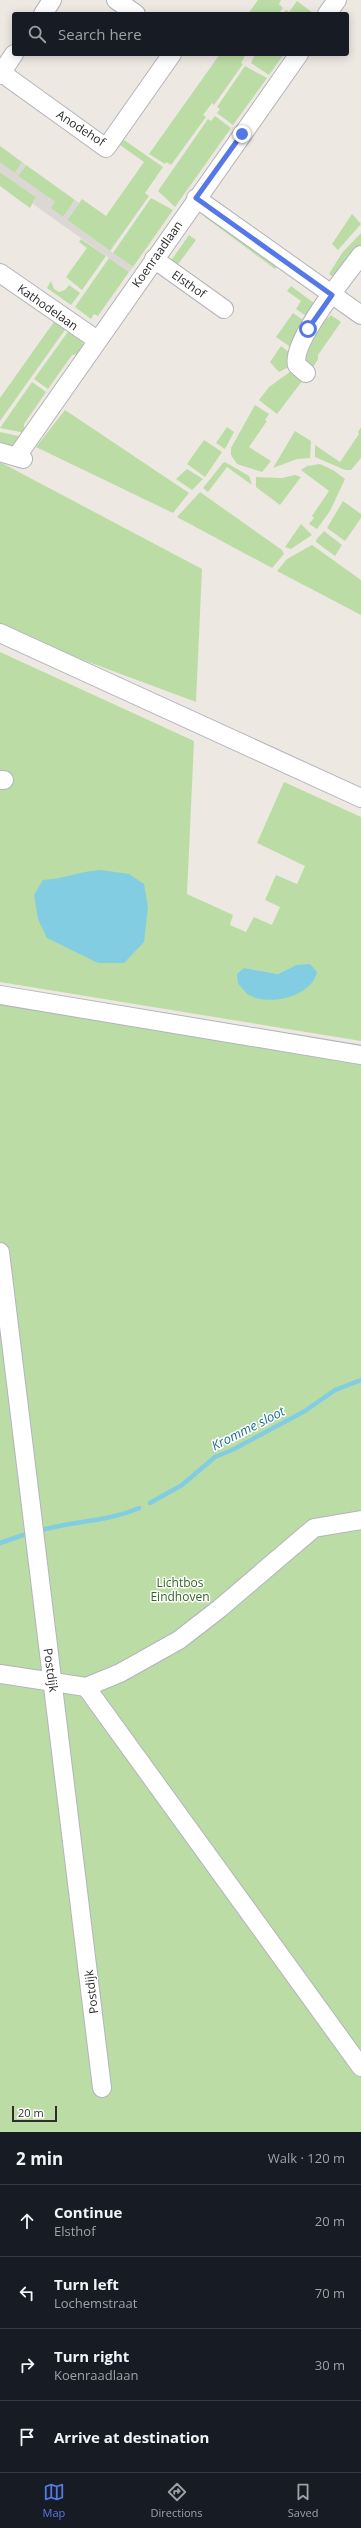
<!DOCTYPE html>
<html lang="en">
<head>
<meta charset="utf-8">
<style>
  :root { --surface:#171b24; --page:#242831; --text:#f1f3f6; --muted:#9ea1a6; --line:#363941; --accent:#5678e7 }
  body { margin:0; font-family:"Open Sans",sans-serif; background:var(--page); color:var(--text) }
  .scale { position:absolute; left:12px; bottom:10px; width:45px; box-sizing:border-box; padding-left:4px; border:2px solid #2e2e2e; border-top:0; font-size:11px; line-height:14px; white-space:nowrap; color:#2e2e2e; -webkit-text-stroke:3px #fff; paint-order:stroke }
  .stop { position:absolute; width:12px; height:12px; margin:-9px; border:3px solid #5678e7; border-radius:50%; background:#fff }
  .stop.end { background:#5678e7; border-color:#fff; box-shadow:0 1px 4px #0008 }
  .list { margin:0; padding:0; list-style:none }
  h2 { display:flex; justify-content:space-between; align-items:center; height:52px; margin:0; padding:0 16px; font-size:17px }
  h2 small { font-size:13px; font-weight:400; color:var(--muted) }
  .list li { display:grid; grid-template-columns:26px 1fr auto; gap:12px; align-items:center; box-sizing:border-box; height:72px; padding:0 16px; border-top:1px solid var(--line) }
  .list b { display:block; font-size:15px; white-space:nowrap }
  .list p { margin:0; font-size:13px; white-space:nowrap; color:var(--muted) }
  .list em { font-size:13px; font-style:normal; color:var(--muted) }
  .icon { flex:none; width:22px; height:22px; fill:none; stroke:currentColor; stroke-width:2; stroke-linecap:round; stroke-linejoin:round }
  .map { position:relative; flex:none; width:361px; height:2132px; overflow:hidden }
  .search { position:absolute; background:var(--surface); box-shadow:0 2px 10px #0003; left:12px; right:12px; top:12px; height:44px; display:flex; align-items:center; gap:10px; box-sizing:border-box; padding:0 14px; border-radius:4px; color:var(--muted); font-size:15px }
  .sheet { height:340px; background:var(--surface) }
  nav { display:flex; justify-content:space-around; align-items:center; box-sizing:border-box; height:56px; border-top:1px solid var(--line); background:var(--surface); font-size:11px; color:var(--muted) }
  nav a { display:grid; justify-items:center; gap:2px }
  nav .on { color:var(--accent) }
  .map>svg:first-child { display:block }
  .green { fill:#bbdda5; fill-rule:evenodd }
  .plaza { fill:#dad7d4 }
  .water { fill:#82cde2 }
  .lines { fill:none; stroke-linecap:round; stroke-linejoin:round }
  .stream { stroke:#82cde2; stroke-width:4.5 }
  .street-casing { stroke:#b2b4bc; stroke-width:20 }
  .street { stroke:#fff; stroke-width:18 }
  .route { stroke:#5678e7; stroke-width:5 }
  .labels { text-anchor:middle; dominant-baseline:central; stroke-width:3; stroke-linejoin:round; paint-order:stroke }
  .street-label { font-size:12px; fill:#2e2e2e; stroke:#fff }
  .park-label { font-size:12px; fill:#346424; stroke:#fff }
  .water-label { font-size:13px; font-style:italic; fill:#1d7092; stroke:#fff }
</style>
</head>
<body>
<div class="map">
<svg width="361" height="2132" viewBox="0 0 361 2132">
  <rect width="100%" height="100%" fill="#ede8e2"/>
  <!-- green -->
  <g class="green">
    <polygon points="258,0 281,0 279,4 283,8 278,14 248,14"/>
    <polygon points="297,1 313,13 312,14 283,14 286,10 289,12"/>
    <polygon points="220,54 246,54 241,63 243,64 214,105 212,103 203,115 206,117 171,165 166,162 165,164 149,154"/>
    <polygon points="255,54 284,54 269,75 251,63"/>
    <polygon points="245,66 267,78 233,125 217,113 220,109 217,107"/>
    <polygon points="215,116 231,128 175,207 158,191 208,119 211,121"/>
    <polygon points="124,140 163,167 145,193 149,196 110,251 67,220 82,199 106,216 144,162 120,145"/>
    <polygon points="0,146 22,162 15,173 0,163"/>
    <polygon points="26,165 75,200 63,217 50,208 55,202 18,176"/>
    <polygon points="0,172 36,197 30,208 0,186"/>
    <polygon points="151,198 173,210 133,267 113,253"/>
    <polygon points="207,213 278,264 275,269 205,217"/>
    <polygon points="352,214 361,224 338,250 332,244"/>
    <polygon points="361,233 361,244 336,279 329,274 342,253"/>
    <polygon points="189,235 196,240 176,267 170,262"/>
    <polygon points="81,239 106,256 82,290 66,277 87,248 79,242"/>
    <polygon points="109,258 129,272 98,316 94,314 91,319 75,307"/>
    <polygon points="51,281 54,289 59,292 65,290 69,285 80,293 71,305 47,288"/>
    <polygon points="291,286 314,303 306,316 296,309 301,301 287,291"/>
    <polygon points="293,313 303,320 292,348 276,337"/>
    <polygon points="324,315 328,318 331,315 341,322 318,355 318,359 312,369 309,369 301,353"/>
    <polygon points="56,319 67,327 0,421 0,398"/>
    <polygon points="70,329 80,337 84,346 80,354 72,355 48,389 34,379"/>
    <polygon points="281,346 290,353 292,365 279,372 270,362"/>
    <polygon points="294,369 303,380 277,414 259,400 269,387"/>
    <polygon points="32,382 46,392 24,424 25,433 0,428"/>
    <polygon points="255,405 269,414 265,420 267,421 249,447 271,461 262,472 237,464 231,455 231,448"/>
    <polygon points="65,410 189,493 173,513 36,447"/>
    <polygon points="227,427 234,432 225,449 216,443"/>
    <polygon points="361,427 361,458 351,470 345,470 315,457 315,445 340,462 359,434 358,432"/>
    <polygon points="295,431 311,441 310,458 297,459 273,468"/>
    <polygon points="0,432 23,437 13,447 0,446"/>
    <polygon points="204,440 222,452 205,477 187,464"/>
    <polygon points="0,462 202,569 196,702 0,629"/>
    <polygon points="225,462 249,476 252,485 227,467 208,492 203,488 223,463"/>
    <polygon points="320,464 333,470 345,479 330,511 317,529 309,524 314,518 312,516 329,491 301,470 307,466"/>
    <polygon points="187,469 203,479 192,490 176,479"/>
    <polygon points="295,475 301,477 280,505 256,487 256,477 282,478"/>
    <polygon points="200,492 282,550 284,554 272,568 177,517"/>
    <polygon points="343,501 361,514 361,518 345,541 327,528"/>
    <polygon points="301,524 312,535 291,549 285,547"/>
    <polygon points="324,531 342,545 335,556 316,542 316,540"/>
    <polygon points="312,545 361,580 361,615 277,571 287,559"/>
    <path d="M 0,652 L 194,741 L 187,894 L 233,915 L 230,925 L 246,932 L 254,917 L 272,925 L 280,907 L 265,900 L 276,875 L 297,884 L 305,866 L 257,843 L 284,782 L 361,817 L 361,1041 L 0,982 ZM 296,965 L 251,996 L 244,968 L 278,974 Z"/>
    <polygon points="0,987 361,1047 361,2132 0,2132"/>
  </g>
  <!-- plaza -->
  <polygon class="plaza" points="22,162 26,165 18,176 55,202 51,208 63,217 75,200 79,203 67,220 133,267 129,272 33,204 36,197 0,172 0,163 15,173"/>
  <!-- water -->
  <g class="water">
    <path d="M 101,870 L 129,874 L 144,884 L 148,907 L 144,942 L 124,963 L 98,963 L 47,938 L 38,919 L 34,895 L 43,880 C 63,879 81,871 101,870 Z"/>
    <path d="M 310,964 L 317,972 C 312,996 272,1006 251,996 C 246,994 241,987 238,983 L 237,974 L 244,968 L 278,974 L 296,965 Z"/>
  </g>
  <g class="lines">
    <!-- stream -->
    <g class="stream">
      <polyline points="150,1503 182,1485 215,1457 232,1450 305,1411 335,1390 361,1380"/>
      <path d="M 38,1531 C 71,1521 107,1522 139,1508"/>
      <polyline points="0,1543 23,1535"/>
    </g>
    <!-- street casing -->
    <g class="street-casing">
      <g id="street">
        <polyline points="116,0 136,14"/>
        <polyline points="43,14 52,0"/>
        <polyline points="327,14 337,0"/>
        <polyline points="2,73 106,148 172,54"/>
        <polyline points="0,75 14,54"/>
        <polyline points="196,198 361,315"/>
        <polyline points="154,259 224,309"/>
        <polyline points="0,273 97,340"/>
        <path d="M 306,373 L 297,365 C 290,343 346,275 361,255"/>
        <polyline points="0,452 23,459"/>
        <polyline points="17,456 299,54"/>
        <polyline points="0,633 361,798"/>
        <polyline points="0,780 4,780"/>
        <polyline points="0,995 361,1055"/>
        <polyline points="0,1252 102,2088"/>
        <polyline points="0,1674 86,1687 120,1673 179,1640 219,1609 314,1528 361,1520"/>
        <polyline points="86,1687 361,2067"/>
      </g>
    </g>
    <!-- street -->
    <use href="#street" class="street"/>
  </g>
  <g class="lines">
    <!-- route -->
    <polyline class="route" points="242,134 196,198 332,295 308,329"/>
  </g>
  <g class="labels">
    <!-- street labels -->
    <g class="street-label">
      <text transform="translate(81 128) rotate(33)">Anodehof</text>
      <text transform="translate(157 254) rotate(-55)">Koenraadlaan</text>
      <text transform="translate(189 284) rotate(35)">Elsthof</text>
      <text transform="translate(48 307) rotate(35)">Kathodelaan</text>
      <text transform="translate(51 1670) rotate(82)">Postdijk</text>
      <text transform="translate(91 1992) rotate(-97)">Postdijk</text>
    </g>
    <!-- park labels -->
    <g class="park-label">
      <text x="180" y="1582">Lichtbos<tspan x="180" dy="14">Eindhoven</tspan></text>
    </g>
    <!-- water labels -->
    <g class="water-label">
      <text transform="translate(248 1428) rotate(-27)">Kromme sloot</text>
    </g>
  </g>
</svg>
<div class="scale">20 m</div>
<div class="stop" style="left:308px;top:329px"></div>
<div class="stop end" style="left:242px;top:134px"></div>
<div class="search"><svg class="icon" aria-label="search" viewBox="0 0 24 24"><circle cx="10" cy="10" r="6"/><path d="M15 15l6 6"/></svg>Search here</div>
</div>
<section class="sheet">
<h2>2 min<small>Walk · 120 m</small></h2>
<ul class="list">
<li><svg class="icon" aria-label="ahead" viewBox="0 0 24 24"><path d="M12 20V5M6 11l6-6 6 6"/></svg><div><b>Continue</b><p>Elsthof</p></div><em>20 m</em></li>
<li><svg class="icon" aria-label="left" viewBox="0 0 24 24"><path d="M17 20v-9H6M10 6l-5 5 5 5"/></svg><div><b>Turn left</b><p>Lochemstraat</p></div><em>70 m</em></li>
<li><svg class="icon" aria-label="right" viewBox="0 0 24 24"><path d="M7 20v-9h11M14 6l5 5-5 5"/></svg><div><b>Turn right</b><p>Koenraadlaan</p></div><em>30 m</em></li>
<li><svg class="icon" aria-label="arrive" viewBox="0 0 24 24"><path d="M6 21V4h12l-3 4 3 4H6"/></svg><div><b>Arrive at destination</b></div></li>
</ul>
</section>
<nav>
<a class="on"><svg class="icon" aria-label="map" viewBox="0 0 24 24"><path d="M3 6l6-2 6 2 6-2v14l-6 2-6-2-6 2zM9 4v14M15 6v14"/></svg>Map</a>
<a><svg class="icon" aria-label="directions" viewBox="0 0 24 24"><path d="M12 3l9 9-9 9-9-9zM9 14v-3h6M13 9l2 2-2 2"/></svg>Directions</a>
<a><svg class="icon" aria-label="saved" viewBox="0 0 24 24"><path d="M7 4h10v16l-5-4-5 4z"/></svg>Saved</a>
</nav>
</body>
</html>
